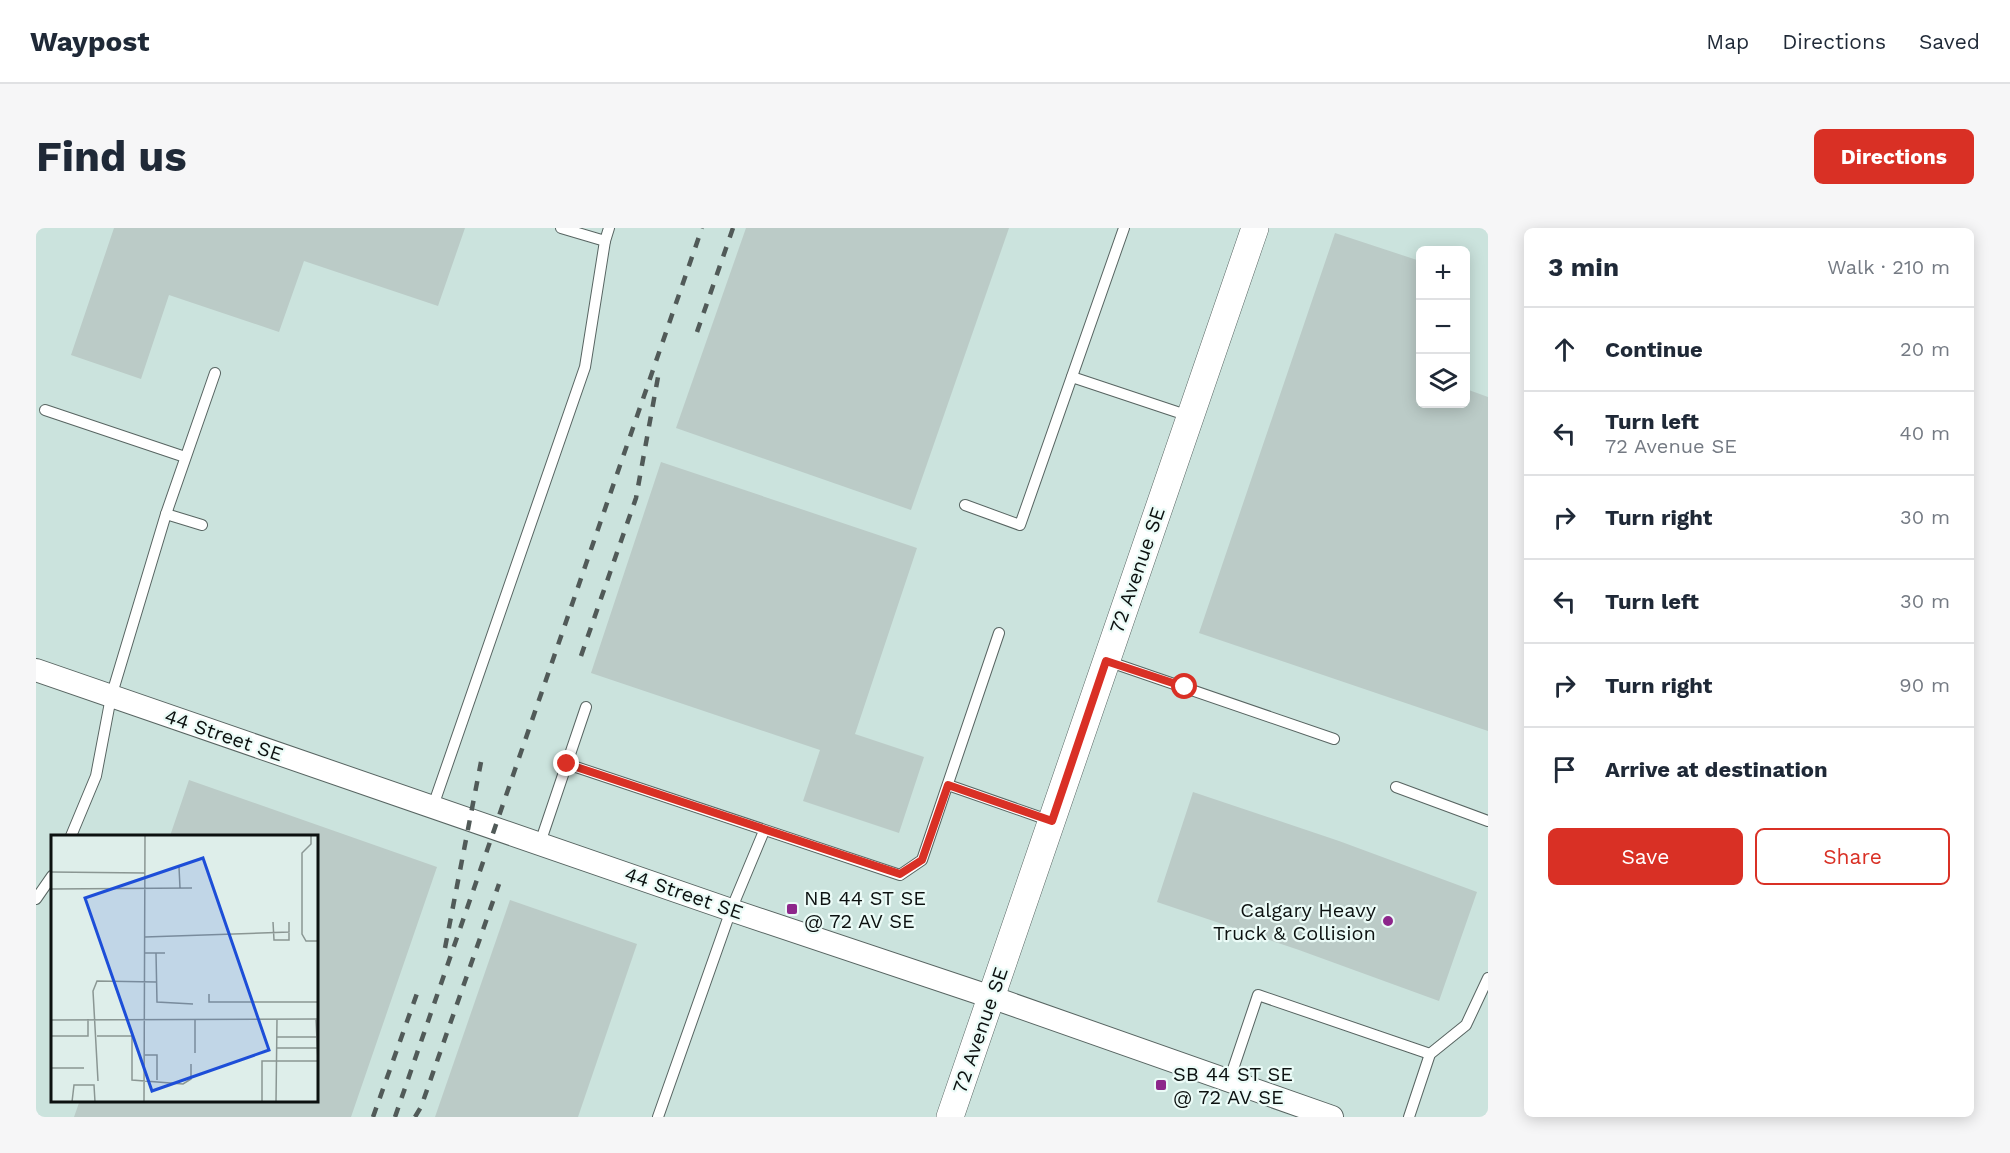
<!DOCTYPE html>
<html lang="en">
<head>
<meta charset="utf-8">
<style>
  :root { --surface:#fff; --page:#f6f6f7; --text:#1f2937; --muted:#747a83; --line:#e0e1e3; --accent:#d93025 }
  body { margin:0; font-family:"Work Sans",sans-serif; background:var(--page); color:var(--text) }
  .controls { position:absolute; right:18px; top:18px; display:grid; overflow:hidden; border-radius:9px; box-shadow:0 3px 15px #0003 }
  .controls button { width:54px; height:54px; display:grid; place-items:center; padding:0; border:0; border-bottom:2px solid var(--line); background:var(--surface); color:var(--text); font:30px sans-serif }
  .stop { position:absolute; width:18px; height:18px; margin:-14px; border:4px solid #d93025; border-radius:50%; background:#fff }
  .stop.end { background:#d93025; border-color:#fff; box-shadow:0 2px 6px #0008 }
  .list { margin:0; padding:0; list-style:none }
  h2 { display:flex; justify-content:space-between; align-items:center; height:78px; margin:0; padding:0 24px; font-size:26px }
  h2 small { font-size:20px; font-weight:400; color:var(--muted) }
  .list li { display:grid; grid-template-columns:39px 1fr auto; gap:18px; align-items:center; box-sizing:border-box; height:84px; padding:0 24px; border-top:2px solid var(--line) }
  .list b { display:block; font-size:22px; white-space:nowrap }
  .list p { margin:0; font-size:20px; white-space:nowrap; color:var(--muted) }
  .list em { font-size:20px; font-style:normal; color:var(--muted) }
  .actions { display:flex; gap:12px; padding:18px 24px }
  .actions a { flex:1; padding:14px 0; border:2px solid var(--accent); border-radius:9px; text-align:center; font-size:21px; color:var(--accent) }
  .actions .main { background:var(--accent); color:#fff }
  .icon { flex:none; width:33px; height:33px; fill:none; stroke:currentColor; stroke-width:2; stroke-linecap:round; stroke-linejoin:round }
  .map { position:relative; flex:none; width:1452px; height:889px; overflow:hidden; border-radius:9px }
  header { display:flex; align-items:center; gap:36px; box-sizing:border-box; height:84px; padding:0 30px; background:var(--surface); border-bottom:2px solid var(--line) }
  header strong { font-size:28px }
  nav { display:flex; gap:33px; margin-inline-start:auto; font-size:21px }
  .intro { display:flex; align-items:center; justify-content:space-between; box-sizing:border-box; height:144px; padding:0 36px }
  h1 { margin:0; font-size:42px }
  .button { padding:15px 27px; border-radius:9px; background:var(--accent); color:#fff; font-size:21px; font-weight:700 }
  main { display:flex; gap:36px; padding:0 36px }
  aside { flex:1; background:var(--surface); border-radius:9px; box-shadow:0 3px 15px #0003 }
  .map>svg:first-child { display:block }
  .built { fill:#cbe3dd; fill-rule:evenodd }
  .building { fill:#bbcbc7 }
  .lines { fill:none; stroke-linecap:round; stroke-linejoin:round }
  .service-casing { stroke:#586562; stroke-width:12 }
  .minor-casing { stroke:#586562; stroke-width:24 }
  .tertiary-casing { stroke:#586562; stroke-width:28 }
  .service { stroke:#fff; stroke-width:10 }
  .minor { stroke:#fff; stroke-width:22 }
  .tertiary { stroke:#fff; stroke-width:27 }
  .rail { stroke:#515a58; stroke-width:4.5; stroke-dasharray:10 10; stroke-linecap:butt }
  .route { stroke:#d93025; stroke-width:8 }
  .poi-dot { fill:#8d268b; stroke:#ebfbf7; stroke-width:2 }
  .labels { text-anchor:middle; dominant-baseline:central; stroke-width:4.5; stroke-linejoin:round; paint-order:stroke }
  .street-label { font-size:20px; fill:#0c1110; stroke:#ebfbf7 }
  .poi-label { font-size:20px; fill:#0c1110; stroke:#ebfbf7; text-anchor:start }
  .inset-road { fill:none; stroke:#8a9693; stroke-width:1.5 }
  .view { fill:#1d4ed8; fill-opacity:0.15; stroke:#1d4ed8; stroke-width:3 }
  .inset-edge { fill:none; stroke:#0c1110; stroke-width:3 }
</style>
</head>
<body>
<header>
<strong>Waypost</strong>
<nav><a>Map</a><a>Directions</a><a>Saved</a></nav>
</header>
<div class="intro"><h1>Find us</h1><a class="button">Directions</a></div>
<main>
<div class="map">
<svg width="1452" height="889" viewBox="0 0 1452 889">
  <rect width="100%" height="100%" fill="#deeeea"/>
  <!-- built -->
  <path class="built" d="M 0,0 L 1452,0 L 1452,889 L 0,889 ZM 1384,22 L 1430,22 L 1430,176 L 1384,176 ZM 16,608 L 280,608 L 280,872 L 16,872 Z"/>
  <!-- building -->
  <g class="building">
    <polygon points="78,0 429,0 402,78 268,33 243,104 133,67 105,151 35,127"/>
    <polygon points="710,0 973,0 875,282 640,200"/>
    <polygon points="1299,5 1384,33 1384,137 1382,145 1384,146 1384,176 1430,176 1430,161 1452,169 1452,503 1163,405"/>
    <polygon points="625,234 881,320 819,506 888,529 863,605 767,573 784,522 555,445"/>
    <polygon points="153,552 401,639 315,889 38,889 44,872 280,872 280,608 134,608"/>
    <polygon points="1157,564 1303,613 1441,664 1403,773 1263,722 1121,674"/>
    <polygon points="474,672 601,716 542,889 399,889"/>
  </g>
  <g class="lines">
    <!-- service casing -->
    <g class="service-casing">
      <g id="service">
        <polyline points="525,0 569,13"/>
        <polyline points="1036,149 1153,188"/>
        <polyline points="9,182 149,229"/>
        <polyline points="929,277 984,297 1088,0"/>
        <polyline points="130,286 166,297"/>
        <polyline points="1071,433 1298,511"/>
        <polyline points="531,536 864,647 886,632 963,405"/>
        <polyline points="912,557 1015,593"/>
        <polyline points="1360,559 1452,593"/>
        <polyline points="397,578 549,139 569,13 573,0"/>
        <polyline points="35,608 60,548 75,469 130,286 179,145"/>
        <polyline points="504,615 550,479"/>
        <polyline points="0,671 16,648"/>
        <polyline points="1193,853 1222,767 1394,826"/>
        <polyline points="622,889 695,682 728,603"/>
        <polyline points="1373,889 1394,826 1430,797 1452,750"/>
      </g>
    </g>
    <!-- minor casing -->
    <g class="minor-casing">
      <polyline id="minor" points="0,442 695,682 955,769 1296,889"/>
    </g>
    <!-- tertiary casing -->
    <g class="tertiary-casing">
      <polyline id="tertiary" points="914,889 1219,0"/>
    </g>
    <!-- service -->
    <use href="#service" class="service"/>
    <!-- minor -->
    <use href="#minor" class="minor"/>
    <!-- tertiary -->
    <use href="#tertiary" class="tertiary"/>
    <!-- rail -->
    <g class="rail">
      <polyline points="661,104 697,0"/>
      <polyline points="545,428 600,270 622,149"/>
      <polyline points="409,720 445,534"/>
      <polyline points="337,889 384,757"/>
      <polyline points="359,889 666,0"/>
      <polyline points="379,889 385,879 463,656"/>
    </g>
  </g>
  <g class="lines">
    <!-- route -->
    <polyline class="route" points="531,536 864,646 886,632 912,557 1016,593 1070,433 1149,459"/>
  </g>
  <!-- markers -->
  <g class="poi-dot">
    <rect x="750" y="675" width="12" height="12" rx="3"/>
    <circle cx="1352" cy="693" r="6"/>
    <rect x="1119" y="851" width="12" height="12" rx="3"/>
  </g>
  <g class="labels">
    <!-- street labels -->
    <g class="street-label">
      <text transform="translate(1101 342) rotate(-71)">72 Avenue SE</text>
      <text transform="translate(188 507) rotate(19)">44 Street SE</text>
      <text transform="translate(648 665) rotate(19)">44 Street SE</text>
      <text transform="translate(944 802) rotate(-71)">72 Avenue SE</text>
    </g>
    <!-- poi labels -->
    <g class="poi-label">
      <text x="768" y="670">NB 44 ST SE<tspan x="768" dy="23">@ 72 AV SE</tspan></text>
      <text x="1340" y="682" text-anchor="end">Calgary Heavy<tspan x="1340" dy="23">Truck &amp; Collision</tspan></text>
      <text x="1137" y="846">SB 44 ST SE<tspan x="1137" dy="23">@ 72 AV SE</tspan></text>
    </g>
  </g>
  <!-- overview -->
  <g transform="translate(15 607)">
    <rect width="267" height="267" fill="#deeeea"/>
    <path class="inset-road" d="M 260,0 L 260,9 L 251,18 L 251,99 L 255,106 L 267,106M 128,32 L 129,53M 0,37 L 94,38M 0,54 L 141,53M 222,87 L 223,105 L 238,105 L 238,97M 94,102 L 238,97 L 238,87M 94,118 L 114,118M 105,118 L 106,167 L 142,169M 158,159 L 158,167 L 267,167M 144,184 L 144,218M 265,184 L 267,226M 0,185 L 267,184M 0,201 L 37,201 L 37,184M 46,201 L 81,201 L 81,245 L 132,249 L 140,244 L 140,229M 226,202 L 266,202M 226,213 L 266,213M 94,220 L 106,220 L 106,245M 0,233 L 33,233M 47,246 L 42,156 L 46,146 L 105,147M 21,267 L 23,250 L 43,250 L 44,267M 93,267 L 94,0M 211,267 L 211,226 L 266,226M 225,267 L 226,184"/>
    <path class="view" d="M 152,23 L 218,215 L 101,256 L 34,63 Z"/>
    <rect width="267" height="267" class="inset-edge"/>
  </g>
</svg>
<div class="controls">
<button>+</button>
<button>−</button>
<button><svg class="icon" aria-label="layers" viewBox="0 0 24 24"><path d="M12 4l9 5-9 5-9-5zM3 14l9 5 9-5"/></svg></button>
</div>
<div class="stop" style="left:1149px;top:459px"></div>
<div class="stop end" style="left:531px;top:536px"></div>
</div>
<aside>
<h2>3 min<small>Walk · 210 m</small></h2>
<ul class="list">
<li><svg class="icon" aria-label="ahead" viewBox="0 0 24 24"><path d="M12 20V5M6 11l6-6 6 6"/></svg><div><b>Continue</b></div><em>20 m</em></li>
<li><svg class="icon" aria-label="left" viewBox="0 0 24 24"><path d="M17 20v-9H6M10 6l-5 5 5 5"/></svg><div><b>Turn left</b><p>72 Avenue SE</p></div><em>40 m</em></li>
<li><svg class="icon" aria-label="right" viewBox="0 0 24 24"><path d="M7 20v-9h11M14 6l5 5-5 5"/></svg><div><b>Turn right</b></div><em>30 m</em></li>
<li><svg class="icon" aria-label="left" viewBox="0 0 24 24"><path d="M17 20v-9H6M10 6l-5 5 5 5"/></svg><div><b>Turn left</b></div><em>30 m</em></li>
<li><svg class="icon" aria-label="right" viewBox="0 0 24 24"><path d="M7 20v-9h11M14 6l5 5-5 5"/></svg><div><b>Turn right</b></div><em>90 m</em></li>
<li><svg class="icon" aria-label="arrive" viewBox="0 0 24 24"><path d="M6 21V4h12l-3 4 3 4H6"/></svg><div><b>Arrive at destination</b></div></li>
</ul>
<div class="actions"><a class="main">Save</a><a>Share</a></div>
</aside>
</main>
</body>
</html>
